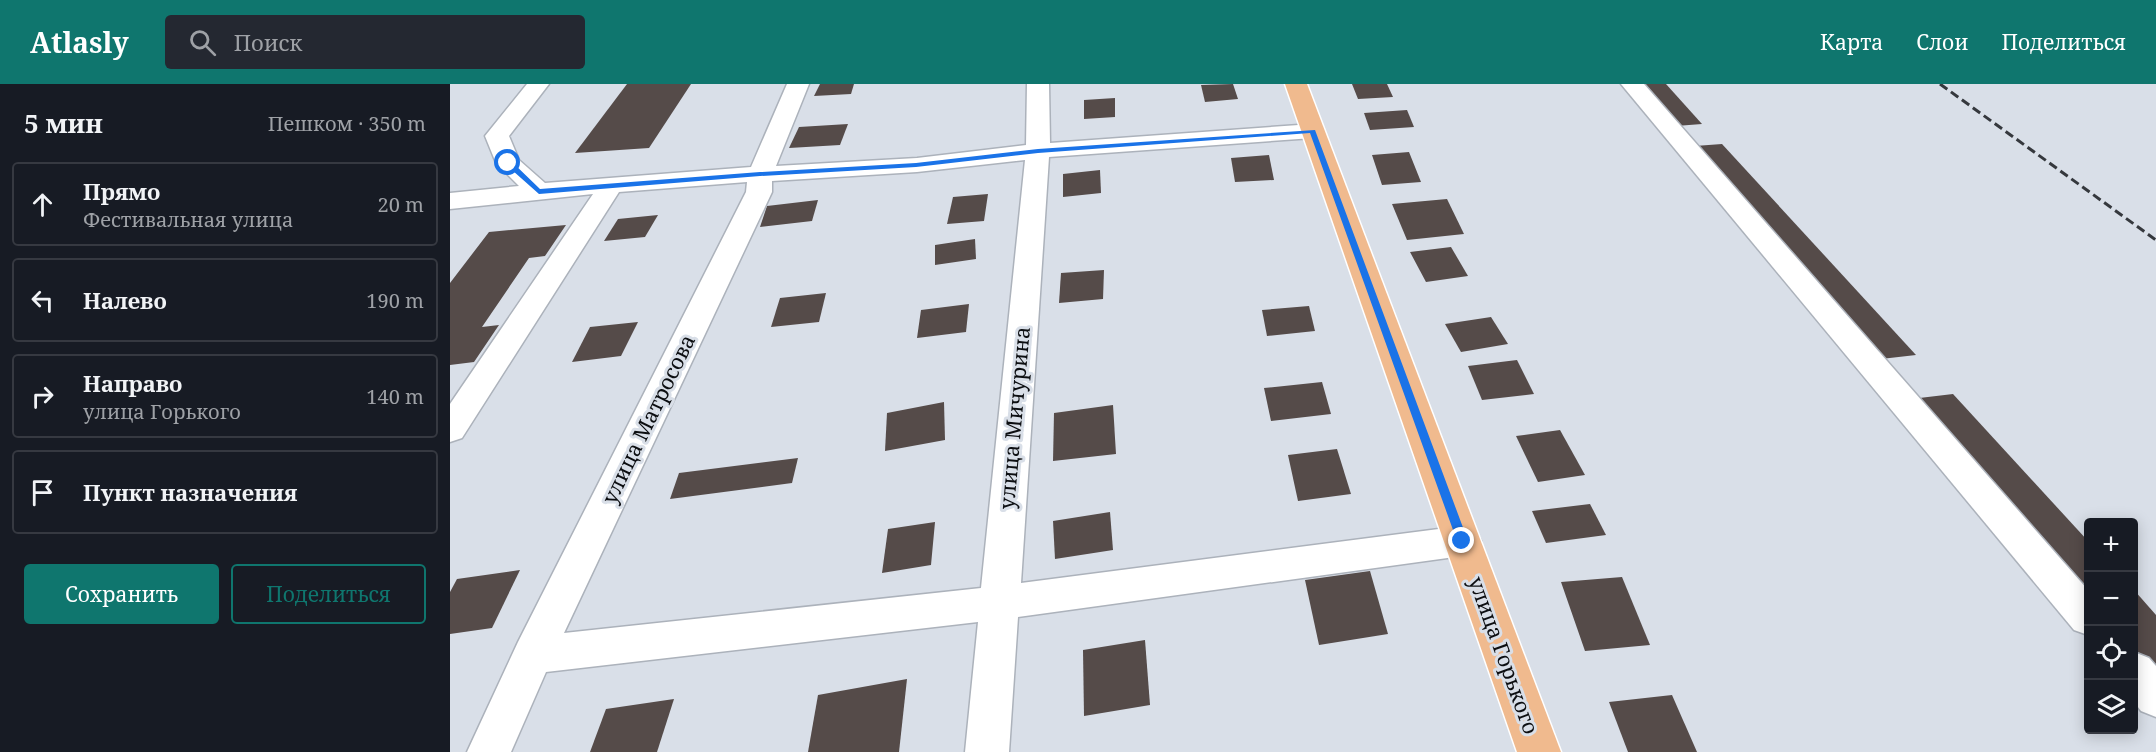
<!DOCTYPE html>
<html lang="ru">
<head>
<meta charset="utf-8">
<style>
  :root { --surface:#171b24; --page:#242831; --text:#f1f3f6; --muted:#9ea1a6; --line:#363941; --accent:#0f766e }
  body { margin:0; font-family:"Noto Serif",serif; background:var(--page); color:var(--text) }
  .controls { position:absolute; right:18px; bottom:18px; display:grid; overflow:hidden; border-radius:6px; box-shadow:0 3px 15px #0003 }
  .controls button { width:54px; height:54px; display:grid; place-items:center; padding:0; border:0; border-bottom:2px solid var(--line); background:var(--surface); color:var(--text); font:30px sans-serif }
  .stop { position:absolute; width:18px; height:18px; margin:-14px; border:4px solid #1a73e8; border-radius:50%; background:#fff }
  .stop.end { background:#1a73e8; border-color:#fff; box-shadow:0 2px 6px #0008 }
  .list { margin:0; padding:0; list-style:none }
  h2 { display:flex; justify-content:space-between; align-items:center; height:78px; margin:0; padding:0 24px; font-size:26px }
  h2 small { font-size:20px; font-weight:400; color:var(--muted) }
  .list li { display:grid; grid-template-columns:39px 1fr auto; gap:18px; align-items:center; box-sizing:border-box; height:84px; margin:0 12px 12px; padding:0 12px; border:2px solid var(--line); border-radius:6px }
  .list b { display:block; font-size:22px; white-space:nowrap }
  .list p { margin:0; font-size:20px; white-space:nowrap; color:var(--muted) }
  .list em { font-size:20px; font-style:normal; color:var(--muted) }
  .actions { display:flex; gap:12px; padding:18px 24px }
  .actions a { flex:1; padding:14px 0; border:2px solid var(--accent); border-radius:6px; text-align:center; font-size:21px; color:var(--accent) }
  .actions .main { background:var(--accent); color:#fff }
  .icon { flex:none; width:33px; height:33px; fill:none; stroke:currentColor; stroke-width:2; stroke-linecap:round; stroke-linejoin:round }
  .map { position:relative; flex:none; width:1706px; height:668px; overflow:hidden }
  header { display:flex; align-items:center; gap:36px; box-sizing:border-box; height:84px; padding:0 30px; background:var(--accent); color:#fff }
  header strong { font-size:28px }
  nav { display:flex; gap:33px; margin-inline-start:auto; font-size:21px }
  .search { width:420px; height:54px; background:var(--page); display:flex; align-items:center; gap:15px; box-sizing:border-box; padding:0 21px; border-radius:6px; color:var(--muted); font-size:22px }
  main { display:flex }
  aside { flex:1; background:var(--surface) }
  .map>svg:first-child { display:block }
  .building { fill:#554b49 }
  .lines { fill:none; stroke-linecap:round; stroke-linejoin:round }
  .minor-casing { stroke:#acb2bb; stroke-width:3 }
  .major-casing { stroke:#fff; stroke-width:3 }
  .minor { fill:#fff; fill-rule:evenodd }
  .major { fill:#f0ba8e; fill-rule:evenodd }
  .rail { stroke:#35383d; stroke-width:3; stroke-dasharray:9 4.5; stroke-linecap:butt }
  .route { fill:#1a73e8 }
  .labels { text-anchor:middle; dominant-baseline:central; stroke-width:6; stroke-linejoin:round; paint-order:stroke }
  .street-label { font-size:21px; fill:#0c0e11; stroke:#d9dfe8 }
</style>
</head>
<body>
<header>
<strong>Atlasly</strong>
<div class="search"><svg class="icon" aria-label="search" viewBox="0 0 24 24"><circle cx="10" cy="10" r="6"/><path d="M15 15l6 6"/></svg>Поиск</div>
<nav><a>Карта</a><a>Слои</a><a>Поделиться</a></nav>
</header>
<main>
<aside>
<h2>5 мин<small>Пешком · 350 m</small></h2>
<ul class="list">
<li><svg class="icon" aria-label="ahead" viewBox="0 0 24 24"><path d="M12 20V5M6 11l6-6 6 6"/></svg><div><b>Прямо</b><p>Фестивальная улица</p></div><em>20 m</em></li>
<li><svg class="icon" aria-label="left" viewBox="0 0 24 24"><path d="M17 20v-9H6M10 6l-5 5 5 5"/></svg><div><b>Налево</b></div><em>190 m</em></li>
<li><svg class="icon" aria-label="right" viewBox="0 0 24 24"><path d="M7 20v-9h11M14 6l5 5-5 5"/></svg><div><b>Направо</b><p>улица Горького</p></div><em>140 m</em></li>
<li><svg class="icon" aria-label="arrive" viewBox="0 0 24 24"><path d="M6 21V4h12l-3 4 3 4H6"/></svg><div><b>Пункт назначения</b></div></li>
</ul>
<div class="actions"><a class="main">Сохранить</a><a>Поделиться</a></div>
</aside>
<div class="map">
<svg width="1706" height="668" viewBox="0 0 1706 668">
  <rect width="100%" height="100%" fill="#d9dfe8"/>
  <!-- building -->
  <g class="building">
    <polygon points="177,0 241,0 199,64 125,69"/>
    <polygon points="370,0 404,0 401,10 364,12"/>
    <polygon points="783,0 788,15 755,18 751,1"/>
    <polygon points="902,0 937,0 943,13 908,15"/>
    <polygon points="1190,0 1216,0 1252,40 1226,42"/>
    <polygon points="665,14 665,33 634,35 634,16"/>
    <polygon points="957,26 964,43 920,46 914,29"/>
    <polygon points="398,40 390,61 339,64 349,43"/>
    <polygon points="1272,60 1466,271 1431,275 1245,62"/>
    <polygon points="959,68 971,98 932,101 922,71"/>
    <polygon points="819,71 824,96 785,98 781,74"/>
    <polygon points="650,86 651,109 613,113 613,90"/>
    <polygon points="538,110 534,137 497,140 503,113"/>
    <polygon points="997,115 1014,150 957,156 942,120"/>
    <polygon points="368,116 362,137 310,143 317,122"/>
    <polygon points="208,131 195,153 154,157 168,135"/>
    <polygon points="116,141 95,172 79,174 32,243 49,241 24,278 0,281 0,199 39,148"/>
    <polygon points="525,155 526,175 485,181 485,161"/>
    <polygon points="1001,163 1018,192 976,198 960,168"/>
    <polygon points="654,186 653,215 609,219 611,189"/>
    <polygon points="376,209 369,238 321,243 330,214"/>
    <polygon points="519,220 516,248 467,254 471,226"/>
    <polygon points="859,222 865,247 817,252 812,226"/>
    <polygon points="1041,233 1058,260 1011,268 995,240"/>
    <polygon points="188,238 171,272 122,278 140,243"/>
    <polygon points="1067,276 1084,310 1032,316 1018,282"/>
    <polygon points="872,298 881,330 821,337 814,304"/>
    <polygon points="1503,310 1638,457 1638,519 1461,315"/>
    <polygon points="494,318 495,356 435,367 437,329"/>
    <polygon points="663,321 666,370 603,377 604,329"/>
    <polygon points="1110,346 1135,391 1088,398 1066,352"/>
    <polygon points="887,365 901,410 848,417 838,371"/>
    <polygon points="348,374 342,399 220,415 229,389"/>
    <polygon points="1140,420 1156,451 1096,459 1082,427"/>
    <polygon points="660,428 663,466 605,475 603,437"/>
    <polygon points="485,438 481,481 432,489 438,445"/>
    <polygon points="70,486 42,544 0,550 0,508 7,495"/>
    <polygon points="920,487 938,550 869,561 855,496"/>
    <polygon points="1172,493 1200,561 1135,567 1111,498"/>
    <polygon points="1684,506 1706,531 1706,596 1684,571"/>
    <polygon points="695,556 700,621 634,632 633,566"/>
    <polygon points="457,595 449,668 358,668 368,611"/>
    <polygon points="1222,611 1247,668 1178,668 1159,618"/>
    <polygon points="224,615 207,668 140,668 156,625"/>
  </g>
  <g class="lines">
    <!-- minor casing -->
    <g class="minor-casing">
      <g id="minor">
        <path d="M 77,0 L 99,0 L 59,52 L 69,76 L 95,99 L 301,83 L 337,0 L 359,0 L 326,82 L 467,74 L 576,61 L 577,0 L 599,0 L 600,59 L 863,40 L 871,42 L 874,47 L 871,52 L 863,54 L 599,73 L 571,499 L 1012,442 L 1025,446 L 1031,457 L 1025,468 L 1012,472 L 568,533 L 559,668 L 515,668 L 528,538 L 96,588 L 61,668 L 17,668 L 68,558 L 296,108 L 297,98 L 169,108 L 12,354 L 0,358 L 0,320 L 143,110 L 0,125 L 0,109 L 69,102 L 46,79 L 35,52 ZM 575,76 L 531,504 L 114,549 L 322,108 L 322,97 L 467,88 Z"/>
        <polygon points="1171,0 1194,0 1638,506 1638,551 1624,546"/>
        <polygon points="1684,568 1699,574 1706,582 1706,633 1691,627 1684,618"/>
      </g>
    </g>
    <!-- major casing -->
    <g class="major-casing">
      <polygon id="major" points="835,0 857,0 1111,668 1067,668"/>
    </g>
    <!-- minor -->
    <use href="#minor" class="minor"/>
    <!-- major -->
    <use href="#major" class="major"/>
    <!-- rail -->
    <polyline class="rail" points="1490,0 1706,156"/>
  </g>
  <!-- route -->
  <polygon class="route" points="865,46 1018,457 1016,460 1008,460 1007,457 860,49 588,69 466,83 310,92 89,110 54,79 61,77 90,105 310,88 466,79 588,65"/>
  <g class="labels">
    <!-- street labels -->
    <g class="street-label">
      <text transform="translate(564 334) rotate(-85)">улица Мичурина</text>
      <text transform="translate(198 335) rotate(-64)">улица Матросова</text>
      <text transform="translate(1054 571) rotate(70)">улица Горького</text>
    </g>
  </g>
</svg>
<div class="controls">
<button>+</button>
<button>−</button>
<button><svg class="icon" aria-label="locate" viewBox="0 0 24 24"><circle cx="12" cy="12" r="6"/><path d="M12 2v4M12 18v4M2 12h4M18 12h4"/></svg></button>
<button><svg class="icon" aria-label="layers" viewBox="0 0 24 24"><path d="M12 4l9 5-9 5-9-5zM3 14l9 5 9-5"/></svg></button>
</div>
<div class="stop" style="left:58px;top:79px"></div>
<div class="stop end" style="left:1012px;top:457px"></div>
</div>
</main>
</body>
</html>
